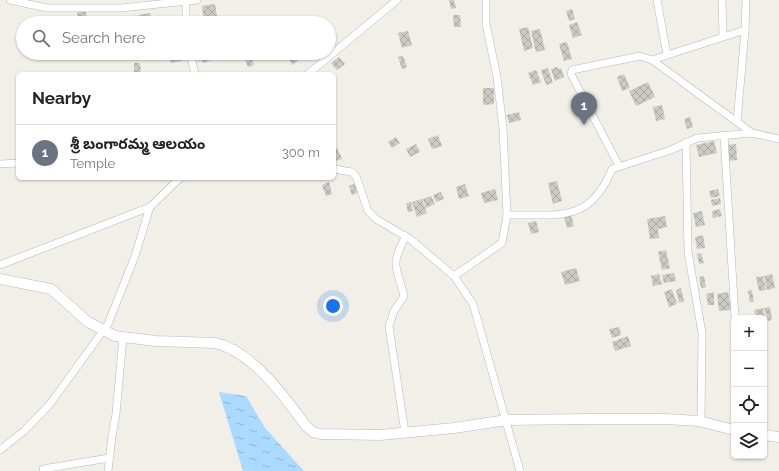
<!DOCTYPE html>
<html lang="en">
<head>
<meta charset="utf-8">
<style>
  :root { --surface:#fff; --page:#f6f6f6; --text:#222; --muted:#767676; --line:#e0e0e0; --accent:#ea580c }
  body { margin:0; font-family:Raleway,"Noto Sans Telugu",sans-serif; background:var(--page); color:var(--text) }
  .controls { position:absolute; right:12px; bottom:12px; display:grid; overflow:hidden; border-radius:6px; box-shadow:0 1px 3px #0004 }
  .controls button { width:36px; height:36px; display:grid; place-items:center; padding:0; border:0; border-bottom:1px solid var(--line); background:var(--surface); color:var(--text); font:20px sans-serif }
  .you { position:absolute; left:333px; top:306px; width:14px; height:14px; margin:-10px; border:3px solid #fff; border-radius:50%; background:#1a73e8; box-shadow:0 0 0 6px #1a73e833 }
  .badge { display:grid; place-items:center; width:26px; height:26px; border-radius:50%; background:var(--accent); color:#fff; font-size:13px; font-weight:700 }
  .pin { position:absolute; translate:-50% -33px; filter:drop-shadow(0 1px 2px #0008) }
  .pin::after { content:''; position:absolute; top:21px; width:14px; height:12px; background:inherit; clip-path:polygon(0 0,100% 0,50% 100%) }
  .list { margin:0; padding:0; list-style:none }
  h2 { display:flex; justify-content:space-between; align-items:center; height:52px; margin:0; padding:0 16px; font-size:17px }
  h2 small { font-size:13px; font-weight:400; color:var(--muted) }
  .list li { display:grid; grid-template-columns:26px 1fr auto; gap:12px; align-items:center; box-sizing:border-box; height:56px; padding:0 16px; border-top:1px solid var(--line) }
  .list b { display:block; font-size:15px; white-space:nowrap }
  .list p { margin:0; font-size:13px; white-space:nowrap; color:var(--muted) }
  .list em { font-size:13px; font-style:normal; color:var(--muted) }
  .icon { flex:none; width:22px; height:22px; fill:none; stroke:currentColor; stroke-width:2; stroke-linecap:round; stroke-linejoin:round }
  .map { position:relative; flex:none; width:779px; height:471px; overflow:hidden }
  .search { position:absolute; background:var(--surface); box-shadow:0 1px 3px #0004; left:16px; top:16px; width:320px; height:44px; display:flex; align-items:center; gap:10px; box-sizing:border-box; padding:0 14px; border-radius:22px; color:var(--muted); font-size:15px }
  .panel { position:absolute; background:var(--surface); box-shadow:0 1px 3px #0004; left:16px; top:72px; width:320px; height:108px; border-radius:6px }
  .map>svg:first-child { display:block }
  .water { fill:url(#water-ripples) }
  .building { fill:url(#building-cross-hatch) }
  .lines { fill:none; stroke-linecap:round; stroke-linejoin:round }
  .street-casing { stroke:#b5b8bc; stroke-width:8 }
  .secondary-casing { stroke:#b6babf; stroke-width:11 }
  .street { stroke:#fff; stroke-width:7 }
  .secondary { stroke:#fff; stroke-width:10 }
</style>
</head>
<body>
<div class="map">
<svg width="779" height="471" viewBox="0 0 779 471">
  <defs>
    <pattern id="water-ripples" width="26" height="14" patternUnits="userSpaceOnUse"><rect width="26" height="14" fill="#aadaff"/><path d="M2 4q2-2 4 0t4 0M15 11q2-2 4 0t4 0" fill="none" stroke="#8eb4d2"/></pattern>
    <pattern id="building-cross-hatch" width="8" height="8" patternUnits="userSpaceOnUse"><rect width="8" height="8" fill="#cccac5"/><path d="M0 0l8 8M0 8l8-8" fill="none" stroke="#a9a8a4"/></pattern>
  </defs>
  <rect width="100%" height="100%" fill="#f1efe8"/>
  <!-- water -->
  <polygon class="water" points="219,392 246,396 265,428 304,471 243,471"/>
  <!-- building -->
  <g class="building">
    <polygon points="449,0 454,0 456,8 451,9"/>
    <polygon points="215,4 218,23 204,23 202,6"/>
    <polygon points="572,9 575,19 569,21 566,11"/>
    <polygon points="86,10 87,23 78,23 77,11"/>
    <polygon points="150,13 152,23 139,23 138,15"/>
    <polygon points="453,15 460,15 461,27 454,27"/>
    <polygon points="577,22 582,35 573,38 569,25"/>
    <polygon points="528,27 533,48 524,51 519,29"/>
    <polygon points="540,29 545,50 536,52 531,31"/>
    <polygon points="408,31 412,45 402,48 398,33"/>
    <polygon points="567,42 572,59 564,61 559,44"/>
    <polygon points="179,53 181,61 171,63 169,54"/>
    <polygon points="195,53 228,53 228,55 203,63 202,60 198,61"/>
    <polygon points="286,53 293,53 298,61 292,65"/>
    <polygon points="251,56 254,65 248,67 245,59"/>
    <polygon points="403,56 407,67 402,69 398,57"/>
    <polygon points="339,57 345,64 337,70 331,63"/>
    <polygon points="134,63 140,63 141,74 134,74"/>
    <polygon points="557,67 558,69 561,68 564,77 555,81 551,69"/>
    <polygon points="548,68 553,83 546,85 541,70"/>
    <polygon points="536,70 541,82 533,85 528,73"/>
    <polygon points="624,74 630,88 622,91 617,77"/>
    <polygon points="648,82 655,97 636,106 629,91"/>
    <polygon points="483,88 494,88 494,104 483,105"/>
    <polygon points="662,105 665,119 656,121 653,107"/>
    <polygon points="519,112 521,120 509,123 507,115"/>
    <polygon points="690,117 693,127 687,129 684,119"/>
    <polygon points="438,135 442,146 432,149 428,139"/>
    <polygon points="396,137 400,143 392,148 388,142"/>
    <polygon points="714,141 717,153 699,157 696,145"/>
    <polygon points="416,144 420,152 410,157 406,149"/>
    <polygon points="736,144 737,160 728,161 727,145"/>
    <polygon points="337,148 342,159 335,161 334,149"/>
    <polygon points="557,181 562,201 553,204 548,183"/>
    <polygon points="329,182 332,194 326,196 322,185"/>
    <polygon points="356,183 359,192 352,195 349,186"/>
    <polygon points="465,184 469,196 459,199 456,187"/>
    <polygon points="495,189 498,200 484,203 481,193"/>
    <polygon points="718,189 720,196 711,198 709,191"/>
    <polygon points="441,192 444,199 436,202 433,195"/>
    <polygon points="431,196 435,204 426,208 423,199"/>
    <polygon points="720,198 721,204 712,206 711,200"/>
    <polygon points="422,199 427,213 417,217 412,202"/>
    <polygon points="411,202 413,211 408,212 406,203"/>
    <polygon points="720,209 722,216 713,218 712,211"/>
    <polygon points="702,211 705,225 696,227 693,213"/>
    <polygon points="571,215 574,226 567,228 564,216"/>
    <polygon points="665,216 667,227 658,229 659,238 650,239 647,219"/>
    <polygon points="536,221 539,232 531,234 528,223"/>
    <polygon points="703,235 705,248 697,249 695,237"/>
    <polygon points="666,250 670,268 662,270 658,252"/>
    <polygon points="701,253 704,263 699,264 697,254"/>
    <polygon points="576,268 580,281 565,285 561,272"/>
    <polygon points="674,273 676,281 664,283 662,275"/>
    <polygon points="659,274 662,284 653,286 651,276"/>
    <polygon points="772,274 775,288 767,290 764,276"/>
    <polygon points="704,276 706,287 701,288 699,277"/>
    <polygon points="763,276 766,290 759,291 756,277"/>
    <polygon points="681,288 684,301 679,303 676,290"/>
    <polygon points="672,289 677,304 669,307 664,292"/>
    <polygon points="752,290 754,302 750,302 748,291"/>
    <polygon points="714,292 714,305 708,305 706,294"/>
    <polygon points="728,292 731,310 719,311 717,294"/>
    <polygon points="770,307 772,320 768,321 764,308"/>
    <polygon points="763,308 766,321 764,322 764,318 756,318 754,310"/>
    <polygon points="619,327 621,335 612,338 609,329"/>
    <polygon points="628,336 631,346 615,351 612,342"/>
  </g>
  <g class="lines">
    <!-- street casing -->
    <g class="street-casing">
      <g id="street">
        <polyline points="10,0 47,8 121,8 197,0"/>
        <polyline points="186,0 186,23"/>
        <polyline points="657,0 667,55"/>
        <polyline points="722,0 723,36"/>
        <polyline points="745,30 746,0"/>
        <polyline points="190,53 195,74"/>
        <polyline points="652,60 752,133"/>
        <polyline points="308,74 397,0"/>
        <polyline points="724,135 735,318"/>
        <polyline points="686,142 688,252 702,333 701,422"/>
        <polyline points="0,164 18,163"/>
        <polyline points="619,166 571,74 572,70 640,56 652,60 745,30 737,122"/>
        <polyline points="334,169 352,172 356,176 368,211 376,219 410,239 454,276 473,304 520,471"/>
        <path d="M 507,215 C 558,214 590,224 612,169 L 671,150 L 697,138 L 752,133 L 779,139"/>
        <polyline points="0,265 150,207 180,178"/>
        <polyline points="454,276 502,243 507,215 503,128 497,77 486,24 486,0"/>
        <path d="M 405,433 L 389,326 L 394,311 L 404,296 C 397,266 389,267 406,236"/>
        <polyline points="0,450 24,431 50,404 108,324 135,256 150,207"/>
        <polyline points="43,469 109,458"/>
        <polyline points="108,471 112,436 116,414 123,337"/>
      </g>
    </g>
    <!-- secondary casing -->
    <g class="secondary-casing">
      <g id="secondary">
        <path d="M 0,279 L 51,289 L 88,322 L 115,336 L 156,341 L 215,343 C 252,351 285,397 306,426 L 313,432 L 321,434 L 380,435 L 454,428 L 507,420 L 587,419 L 665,419 L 699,421 L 734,430"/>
        <polyline points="764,435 779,437"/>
      </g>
    </g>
    <!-- street -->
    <use href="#street" class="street"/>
    <!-- secondary -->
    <use href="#secondary" class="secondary"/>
  </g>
</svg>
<div class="controls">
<button>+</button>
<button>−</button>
<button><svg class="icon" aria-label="locate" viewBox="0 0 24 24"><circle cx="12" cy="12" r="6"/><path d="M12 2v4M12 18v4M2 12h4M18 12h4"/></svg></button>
<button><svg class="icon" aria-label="layers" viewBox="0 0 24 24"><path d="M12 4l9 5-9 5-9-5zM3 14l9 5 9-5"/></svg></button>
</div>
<div class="you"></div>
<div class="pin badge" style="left:584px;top:125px;background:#6b7280">1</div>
<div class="search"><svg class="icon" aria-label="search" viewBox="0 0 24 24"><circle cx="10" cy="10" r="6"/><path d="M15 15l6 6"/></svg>Search here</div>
<section class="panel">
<h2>Nearby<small></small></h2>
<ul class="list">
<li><span class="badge" style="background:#6b7280">1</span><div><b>శ్రీ బంగారమ్మ ఆలయం</b><p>Temple</p></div><em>300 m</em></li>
</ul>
</section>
</div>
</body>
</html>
